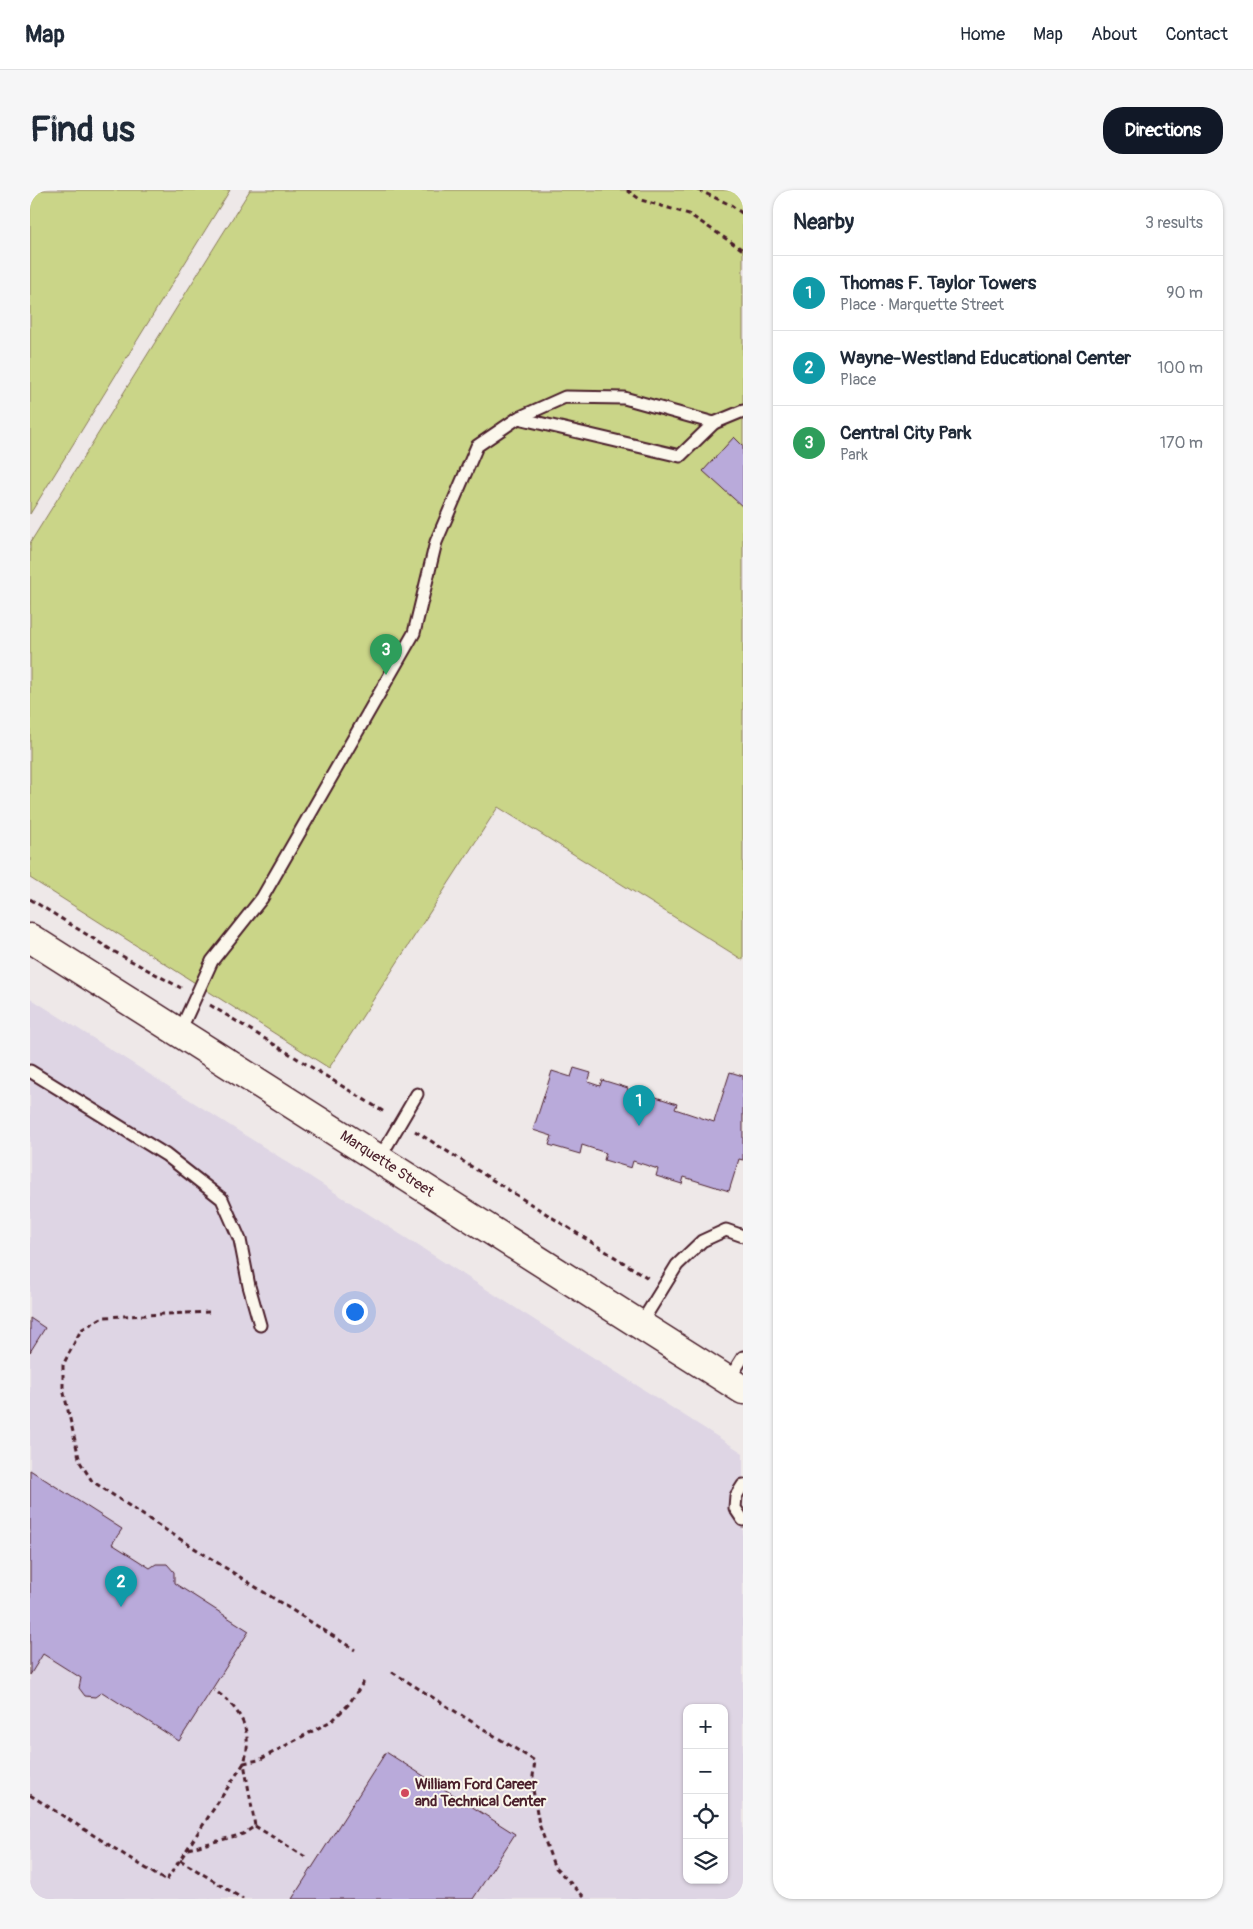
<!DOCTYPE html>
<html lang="en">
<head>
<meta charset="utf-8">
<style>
  :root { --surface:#fff; --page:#f6f6f7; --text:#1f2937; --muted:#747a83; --line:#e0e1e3; --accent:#111827 }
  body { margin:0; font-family:Pangolin,sans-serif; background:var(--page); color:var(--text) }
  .controls { position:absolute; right:15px; bottom:15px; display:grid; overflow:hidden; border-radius:10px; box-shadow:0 1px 4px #0004 }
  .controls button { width:45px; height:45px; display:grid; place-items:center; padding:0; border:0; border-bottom:1px solid var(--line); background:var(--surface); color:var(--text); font:25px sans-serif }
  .you { position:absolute; left:324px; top:1121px; width:18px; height:18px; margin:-12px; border:4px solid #fff; border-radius:50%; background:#1a73e8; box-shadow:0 0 0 8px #1a73e833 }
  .badge { display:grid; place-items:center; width:32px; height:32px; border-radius:50%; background:var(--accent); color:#fff; font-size:16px; font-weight:700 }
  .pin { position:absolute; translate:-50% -41px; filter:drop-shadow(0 1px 2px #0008) }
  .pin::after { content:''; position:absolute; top:26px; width:18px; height:15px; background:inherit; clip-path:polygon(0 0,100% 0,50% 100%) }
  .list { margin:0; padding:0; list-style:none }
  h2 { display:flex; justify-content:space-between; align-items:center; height:65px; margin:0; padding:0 20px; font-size:21px }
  h2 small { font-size:16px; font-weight:400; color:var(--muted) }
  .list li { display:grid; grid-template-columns:32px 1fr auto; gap:15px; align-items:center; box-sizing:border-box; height:75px; padding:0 20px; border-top:1px solid var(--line) }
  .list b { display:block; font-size:19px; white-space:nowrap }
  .list p { margin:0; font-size:16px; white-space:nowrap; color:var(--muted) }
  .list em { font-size:16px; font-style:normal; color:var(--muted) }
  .icon { flex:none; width:28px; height:28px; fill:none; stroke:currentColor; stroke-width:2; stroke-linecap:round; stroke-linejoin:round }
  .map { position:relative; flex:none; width:713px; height:1709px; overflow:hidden; border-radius:20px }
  header { display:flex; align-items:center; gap:30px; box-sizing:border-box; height:70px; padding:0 25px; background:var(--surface); border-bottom:1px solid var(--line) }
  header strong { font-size:24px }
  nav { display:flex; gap:28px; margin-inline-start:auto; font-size:18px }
  .intro { display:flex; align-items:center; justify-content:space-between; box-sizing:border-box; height:120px; padding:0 30px }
  h1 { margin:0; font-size:35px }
  .button { padding:12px 22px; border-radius:20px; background:var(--accent); color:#fff; font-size:18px; font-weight:700 }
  main { display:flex; gap:30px; padding:0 30px }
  aside { flex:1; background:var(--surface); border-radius:20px; box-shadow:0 1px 4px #0004 }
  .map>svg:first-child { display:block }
  .built { fill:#ded5e4; fill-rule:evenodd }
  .green { fill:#cad588; stroke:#8a7a5a }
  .building { fill:#b9aada; stroke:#4a1f2b }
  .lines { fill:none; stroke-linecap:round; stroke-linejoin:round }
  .lane-casing { stroke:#4a1f2b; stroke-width:15 }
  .secondary-casing { stroke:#4a1f2b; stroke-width:31 }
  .path { stroke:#4a1f2b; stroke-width:3; stroke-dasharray:5 4; stroke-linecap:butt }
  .lane { stroke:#fbf7ec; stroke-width:11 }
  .secondary { stroke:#fbf7ec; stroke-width:28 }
  .poi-dot { fill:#d1495b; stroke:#fbf7ec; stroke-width:2 }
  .labels { text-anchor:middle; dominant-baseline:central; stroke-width:4; stroke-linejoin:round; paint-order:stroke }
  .street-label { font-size:15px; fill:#4a1f2b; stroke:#fbf7ec }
  .poi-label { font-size:15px; font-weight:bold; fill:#4a1f2b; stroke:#fbf7ec; text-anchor:start }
</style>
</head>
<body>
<header>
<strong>Map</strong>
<nav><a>Home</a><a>Map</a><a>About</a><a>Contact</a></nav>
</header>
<div class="intro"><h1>Find us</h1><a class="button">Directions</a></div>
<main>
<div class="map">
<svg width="713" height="1709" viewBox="0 0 713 1709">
  <rect width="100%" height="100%" fill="#eee8e8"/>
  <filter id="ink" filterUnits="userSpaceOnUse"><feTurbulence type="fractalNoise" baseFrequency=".02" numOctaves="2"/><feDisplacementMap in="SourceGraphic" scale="10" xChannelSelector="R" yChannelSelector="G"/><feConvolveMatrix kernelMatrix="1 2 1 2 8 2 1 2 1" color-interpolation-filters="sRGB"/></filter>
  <g filter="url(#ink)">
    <!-- built -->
    <path class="built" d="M 0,808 L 713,1263 L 713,1709 L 0,1709 ZM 657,1518 L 694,1518 L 694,1690 L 657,1690 Z"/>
    <!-- green -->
    <g class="green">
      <polygon points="0,0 200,0 0,324"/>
      <polygon points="220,0 713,0 713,770 468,617 299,878 0,688 0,353"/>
    </g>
    <!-- building -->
    <g class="building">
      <polygon points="704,247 713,256 713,317 673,281"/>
      <polygon points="544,878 561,883 558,892 570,896 572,890 598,898 597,904 621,912 623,906 647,914 645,919 684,932 700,882 713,886 713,970 709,969 699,1001 654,987 652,994 626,986 628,979 603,971 601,978 574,970 576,963 552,955 550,964 519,955 522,946 503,940 522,881 541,887"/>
      <polygon points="0,1128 15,1138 0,1162"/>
      <polygon points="0,1280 92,1339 82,1354 120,1378 126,1374 137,1374 144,1382 144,1393 219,1441 149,1551 72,1502 65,1507 55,1506 49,1498 51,1488 13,1464 0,1485"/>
      <polygon points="356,1562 485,1644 443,1709 262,1709"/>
    </g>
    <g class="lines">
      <!-- lane casing -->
      <g class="lane-casing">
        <g id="lane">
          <polyline points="488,228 535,207 594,208 684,233 713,221"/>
          <polyline points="150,841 182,771 232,708 384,443 406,352 447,256 488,228 650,266 684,233"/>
          <polyline points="0,881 136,965 192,1009 210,1050 219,1096 230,1135"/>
          <polyline points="349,969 387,904"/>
          <polyline points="610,1135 647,1075 672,1051 696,1040 713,1046"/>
          <polyline points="698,1191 713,1167"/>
          <polyline points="713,1295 706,1306 705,1318 713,1330"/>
        </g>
      </g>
      <!-- secondary casing -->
      <g class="secondary-casing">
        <polyline id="secondary" points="0,748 713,1200"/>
      </g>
      <!-- path -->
      <g class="path">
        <polyline points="597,0 611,10 659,24 713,60"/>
        <polyline points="668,0 701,15 713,24"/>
        <polyline points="0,709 83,761 151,798"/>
        <polyline points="180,815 356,923"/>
        <polyline points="385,941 618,1088"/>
        <polyline points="179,1122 73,1127 51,1140 33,1175 33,1199 50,1272 62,1291 128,1335 325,1460"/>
        <polyline points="362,1482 505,1571 502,1594 509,1634 524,1676 556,1709"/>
        <path d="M 0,1605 L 136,1691 L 214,1573 C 224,1541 210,1518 184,1500"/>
        <polyline points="225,1636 277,1668"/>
        <polyline points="158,1659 213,1644 225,1636 214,1573 229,1570 303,1530 318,1515 335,1490"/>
        <polyline points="150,1670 213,1709"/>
      </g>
      <!-- lane -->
      <use href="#lane" class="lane"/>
      <!-- secondary -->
      <use href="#secondary" class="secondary"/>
    </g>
  </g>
  <!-- markers -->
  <circle class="poi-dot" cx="375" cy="1603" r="5"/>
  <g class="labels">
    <!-- street labels -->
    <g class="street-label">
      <text transform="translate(357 974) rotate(33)">Marquette Street</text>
    </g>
    <!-- poi labels -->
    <g class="poi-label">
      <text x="385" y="1594">William Ford Career<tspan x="385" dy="17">and Technical Center</tspan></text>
    </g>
  </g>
</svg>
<div class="controls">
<button>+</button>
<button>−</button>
<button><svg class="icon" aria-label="locate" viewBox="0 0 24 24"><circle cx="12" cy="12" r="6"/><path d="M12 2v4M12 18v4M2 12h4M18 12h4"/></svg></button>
<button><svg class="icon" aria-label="layers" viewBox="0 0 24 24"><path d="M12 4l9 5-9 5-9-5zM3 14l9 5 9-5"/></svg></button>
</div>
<div class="you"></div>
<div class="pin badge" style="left:609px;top:936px;background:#0f9aa8">1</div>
<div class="pin badge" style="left:91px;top:1417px;background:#0f9aa8">2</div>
<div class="pin badge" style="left:356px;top:485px;background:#2e9e5b">3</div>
</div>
<aside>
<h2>Nearby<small>3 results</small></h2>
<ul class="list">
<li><span class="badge" style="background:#0f9aa8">1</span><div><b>Thomas F. Taylor Towers</b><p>Place · Marquette Street</p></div><em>90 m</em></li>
<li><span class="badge" style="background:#0f9aa8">2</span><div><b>Wayne-Westland Educational Center</b><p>Place</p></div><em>100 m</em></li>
<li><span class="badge" style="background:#2e9e5b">3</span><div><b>Central City Park</b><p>Park</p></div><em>170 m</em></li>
</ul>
</aside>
</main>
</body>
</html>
